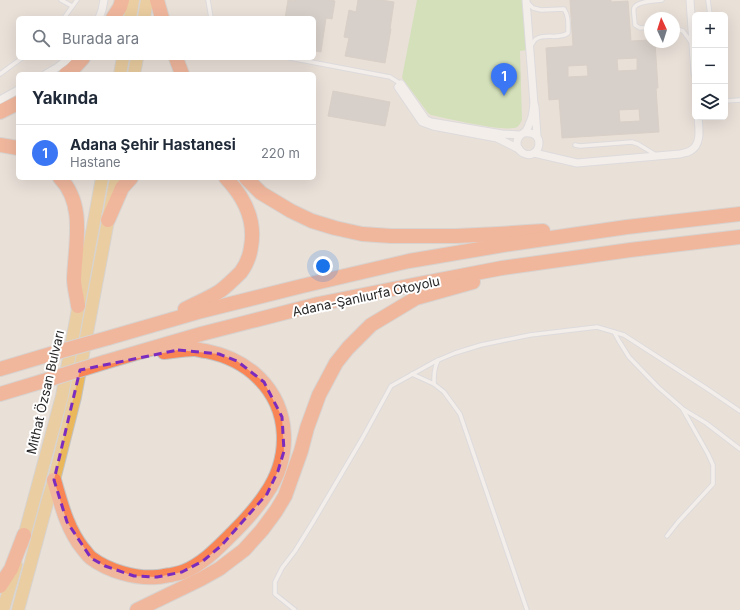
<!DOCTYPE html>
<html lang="tr">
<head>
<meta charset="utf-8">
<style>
  :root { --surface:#fff; --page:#f2f2f3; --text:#1f2937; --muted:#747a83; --line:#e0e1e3; --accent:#3b76f4 }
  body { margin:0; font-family:Inter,sans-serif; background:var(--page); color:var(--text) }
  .controls { position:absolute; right:12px; top:12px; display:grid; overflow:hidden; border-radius:6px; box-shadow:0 4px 16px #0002 }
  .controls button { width:36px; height:36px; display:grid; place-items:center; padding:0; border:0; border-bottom:1px solid var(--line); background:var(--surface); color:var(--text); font:20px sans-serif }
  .compass { position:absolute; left:644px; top:12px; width:36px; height:36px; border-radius:50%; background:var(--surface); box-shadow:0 4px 16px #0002; rotate:356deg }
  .you { position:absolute; left:323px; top:266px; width:14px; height:14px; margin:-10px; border:3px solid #fff; border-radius:50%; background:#1a73e8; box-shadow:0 0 0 6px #1a73e833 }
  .badge { display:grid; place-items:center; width:26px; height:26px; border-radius:50%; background:var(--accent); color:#fff; font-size:13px; font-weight:700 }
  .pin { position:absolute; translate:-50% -33px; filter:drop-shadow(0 1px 2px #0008) }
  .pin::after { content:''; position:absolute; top:21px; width:14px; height:12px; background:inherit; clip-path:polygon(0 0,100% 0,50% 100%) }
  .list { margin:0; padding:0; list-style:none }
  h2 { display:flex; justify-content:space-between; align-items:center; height:52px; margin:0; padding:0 16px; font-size:17px }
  h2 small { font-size:13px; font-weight:400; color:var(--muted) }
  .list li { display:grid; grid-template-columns:26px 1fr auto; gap:12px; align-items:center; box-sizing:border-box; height:56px; padding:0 16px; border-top:1px solid var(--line) }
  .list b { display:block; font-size:15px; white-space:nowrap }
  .list p { margin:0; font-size:13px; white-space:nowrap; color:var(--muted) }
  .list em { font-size:13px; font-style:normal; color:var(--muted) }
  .icon { flex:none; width:22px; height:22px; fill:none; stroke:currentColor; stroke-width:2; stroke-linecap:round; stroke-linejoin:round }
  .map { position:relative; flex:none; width:740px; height:610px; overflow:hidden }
  .search { position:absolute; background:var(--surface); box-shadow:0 4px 16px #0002; left:16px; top:16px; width:300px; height:44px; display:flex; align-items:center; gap:10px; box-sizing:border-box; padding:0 14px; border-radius:6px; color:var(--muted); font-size:15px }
  .panel { position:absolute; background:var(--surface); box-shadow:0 4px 16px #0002; left:16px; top:72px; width:300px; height:108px; border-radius:6px }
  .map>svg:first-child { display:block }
  .green { fill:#b8df95 }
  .building { fill:#c1bab5; stroke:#c4bcb2; fill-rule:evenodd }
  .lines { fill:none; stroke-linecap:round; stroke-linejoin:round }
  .service-casing { stroke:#ced4e0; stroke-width:5.5 }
  .minor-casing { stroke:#ced4e0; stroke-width:9 }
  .primary-casing { stroke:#c3c3c3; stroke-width:14 }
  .motorway-casing { stroke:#c3c3c3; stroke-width:16 }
  .service { stroke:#fff; stroke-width:3.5 }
  .minor { stroke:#fff; stroke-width:7 }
  .primary { stroke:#ebb75b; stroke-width:12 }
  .motorway { stroke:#f98554; stroke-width:14 }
  .motorway-bridge-casing { stroke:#c3c3c3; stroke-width:16; stroke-linecap:butt }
  .motorway-bridge { stroke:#f98554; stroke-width:14 }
  .marked { fill:none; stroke:#7b2cbf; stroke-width:3; stroke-dasharray:8 5; stroke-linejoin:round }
  .labels { text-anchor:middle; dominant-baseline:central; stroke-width:4; stroke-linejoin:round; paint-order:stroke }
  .street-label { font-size:13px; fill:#272727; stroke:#fff }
</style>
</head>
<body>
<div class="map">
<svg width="740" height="610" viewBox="0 0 740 610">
  <rect width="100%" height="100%" fill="#e9e0d8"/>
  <!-- green -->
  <path class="green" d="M 417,0 L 522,0 L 526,50 L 520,51 L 522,120 C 521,122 519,126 517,127 C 507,133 445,118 431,115 L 428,113 L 402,78 L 403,72 Z"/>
  <!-- building -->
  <g class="building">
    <polygon points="288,0 294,1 294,0 330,0 335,1 332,19 326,18 321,52 314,51 314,18 285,18"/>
    <polygon points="358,0 381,0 394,2 390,29 391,29 385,63 345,56 349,38 344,37 349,10 356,12"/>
    <path d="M 570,0 L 611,0 L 611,2 L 628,1 L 631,41 L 650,40 L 650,42 L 655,42 L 658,88 L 656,88 L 659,132 L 562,138 L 559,99 L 549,100 L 546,48 L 573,46 ZM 637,58 L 637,70 L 618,71 L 617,59 ZM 587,65 L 588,76 L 568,77 L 568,66 ZM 639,109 L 640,121 L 620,122 L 619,110 Z"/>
    <polygon points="333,91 390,102 385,126 328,116"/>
  </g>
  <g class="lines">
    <!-- service casing -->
    <g class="service-casing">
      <g id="service">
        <polyline points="61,0 72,6"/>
        <polyline points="208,0 211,18"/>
        <polyline points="708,0 710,15"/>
        <path d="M 527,2 L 533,8 L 541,10 L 564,9 C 569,16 568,24 568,33 C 559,40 545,33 536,39 C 534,40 532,45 530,47"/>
        <polyline points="64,18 77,0"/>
        <path d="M 650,27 L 640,28 L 635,25 C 635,20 633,13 634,8 C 637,1 655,1 662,0"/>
        <polyline points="674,28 683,31 691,42"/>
        <polyline points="290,58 390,77 401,84"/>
        <polyline points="0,74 22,58"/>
        <polyline points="725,101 740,100"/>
        <polyline points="575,145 580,146 632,142 638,144 656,155"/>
        <polyline points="614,332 619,341 629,357 658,387 682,408 708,454 713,465 713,484 678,522 667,536"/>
        <polyline points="412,374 434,384 444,392 460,414 527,610"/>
        <path d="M 434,384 C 434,375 434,369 438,360"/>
        <polyline points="683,409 706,423 740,449"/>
        <polyline points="295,610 275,594 275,582 282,568 295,551 313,522 362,439 391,386 436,361 455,353 481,345 530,335 597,327 624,335 706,388 740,411"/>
      </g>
    </g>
    <!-- minor casing -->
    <g class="minor-casing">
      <g id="minor">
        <polyline points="526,0 534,104"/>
        <polyline points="690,0 695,73"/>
        <polyline points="99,18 102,10 104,0"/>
        <polyline points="46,74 58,67 69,58"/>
        <polyline points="0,100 18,90"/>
        <path d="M 524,133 C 548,130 540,162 523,153 C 517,150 515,142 519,137 C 521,134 524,133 526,131 C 528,128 529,125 530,122 C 533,117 533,110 534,104 L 535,107 L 537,136"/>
        <polyline points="519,149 497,138 433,126 422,122 398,87 401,84 424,117 426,120 431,122 502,134 520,135"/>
        <path d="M 534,153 L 577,163 L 680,154 C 683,153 687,153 690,151 C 702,145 699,128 698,117"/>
      </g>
    </g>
    <!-- primary casing -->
    <g class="primary-casing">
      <g id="primary">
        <polyline points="130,18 133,0"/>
        <polyline points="144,18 147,0"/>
        <polyline points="120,74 123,58"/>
        <polyline points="134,74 137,58"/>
        <polyline points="22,544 62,396 102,178"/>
        <polyline points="3,610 16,565"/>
        <polyline points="18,610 47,503 54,480 75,397 116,178"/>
      </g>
    </g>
    <!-- motorway casing -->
    <g class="motorway-casing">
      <g id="motorway">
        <polyline points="157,0 162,18"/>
        <polyline points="113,18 120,7 122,0"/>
        <polyline points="176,58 182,74"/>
        <polyline points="66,74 71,71 83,58"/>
        <polyline points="0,112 18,103"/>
        <polyline points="0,145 18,148"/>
        <path d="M 60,178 C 86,205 75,245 74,279 C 74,288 77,297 78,306"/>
        <polyline points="246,178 261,193 291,211 312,221 335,228 362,234 391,236 456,236 498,234 543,231"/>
        <polyline points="108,220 122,188 131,178"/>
        <path d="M 185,309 C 195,304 211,297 220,291 C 227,286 235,278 241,272 C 246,265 250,255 251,247 C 256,220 244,197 226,178"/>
        <polyline points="108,338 198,312 302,286 409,261 510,244 627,227 740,214"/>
        <polyline points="105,362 201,334 318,304 413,285 502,268 630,250 740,237"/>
        <polyline points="0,369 54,353"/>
        <polyline points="0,394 50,379"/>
        <path d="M 54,480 C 61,504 67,529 83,549 C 86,552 88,556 91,558 C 108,571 136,579 157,577 C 162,577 167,575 171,575 C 175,574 180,573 183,572 C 203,564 218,548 233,533 C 245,521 257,508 266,494 C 291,458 291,410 259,378 C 244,363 226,355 206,351 C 202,351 198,349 194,349 C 184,349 174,351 164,352"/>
        <polyline points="0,586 11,569 24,535"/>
        <polyline points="137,610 201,579 219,569 244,550 262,530 276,511 285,496 301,451 307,428 319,395 327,380 336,363 348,348 371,325 416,298 473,282"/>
      </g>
    </g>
    <!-- service -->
    <use href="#service" class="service"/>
    <!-- minor -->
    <use href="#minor" class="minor"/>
    <!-- primary -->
    <use href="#primary" class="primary"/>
    <!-- motorway -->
    <use href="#motorway" class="motorway"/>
    <!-- motorway-bridge casing -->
    <g class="motorway-bridge-casing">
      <g id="motorway-bridge">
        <polyline points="54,353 108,338"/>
        <polyline points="50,379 105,362"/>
      </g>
    </g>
    <!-- motorway-bridge -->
    <use href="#motorway-bridge" class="motorway-bridge"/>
  </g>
  <!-- marked area -->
  <path d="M0 0H740V610H0ZM 178,350 L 219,354 L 237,361 L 264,382 L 282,417 L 284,451 L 278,471 L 267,494 L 222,545 L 203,561 L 182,572 L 157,577 L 134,576 L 105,566 L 91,558 L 67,522 L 54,480 L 80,370 Z" fill="#e9e0d8" fill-opacity=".55" fill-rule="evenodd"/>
  <path class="marked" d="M 178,350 L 219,354 L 237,361 L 264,382 L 282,417 L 284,451 L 278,471 L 267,494 L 222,545 L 203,561 L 182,572 L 157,577 L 134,576 L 105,566 L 91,558 L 67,522 L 54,480 L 80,370 Z"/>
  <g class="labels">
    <!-- street labels -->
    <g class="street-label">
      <text transform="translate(366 296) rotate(-12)">Adana-Şanlıurfa Otoyolu</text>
      <text transform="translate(45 392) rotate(-77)">Mithat Özsan Bulvarı</text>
    </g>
  </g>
</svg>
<div class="controls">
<button>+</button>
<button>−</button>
<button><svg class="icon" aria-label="layers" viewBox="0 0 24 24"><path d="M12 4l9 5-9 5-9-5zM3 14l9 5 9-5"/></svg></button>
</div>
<svg class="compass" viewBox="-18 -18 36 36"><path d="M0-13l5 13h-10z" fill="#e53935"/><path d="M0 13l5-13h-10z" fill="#747a83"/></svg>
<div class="you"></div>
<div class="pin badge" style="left:504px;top:96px">1</div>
<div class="search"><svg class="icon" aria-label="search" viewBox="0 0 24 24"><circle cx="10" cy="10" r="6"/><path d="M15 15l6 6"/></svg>Burada ara</div>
<section class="panel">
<h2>Yakında<small></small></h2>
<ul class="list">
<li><span class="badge">1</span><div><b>Adana Şehir Hastanesi</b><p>Hastane</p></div><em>220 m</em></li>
</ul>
</section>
</div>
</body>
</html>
